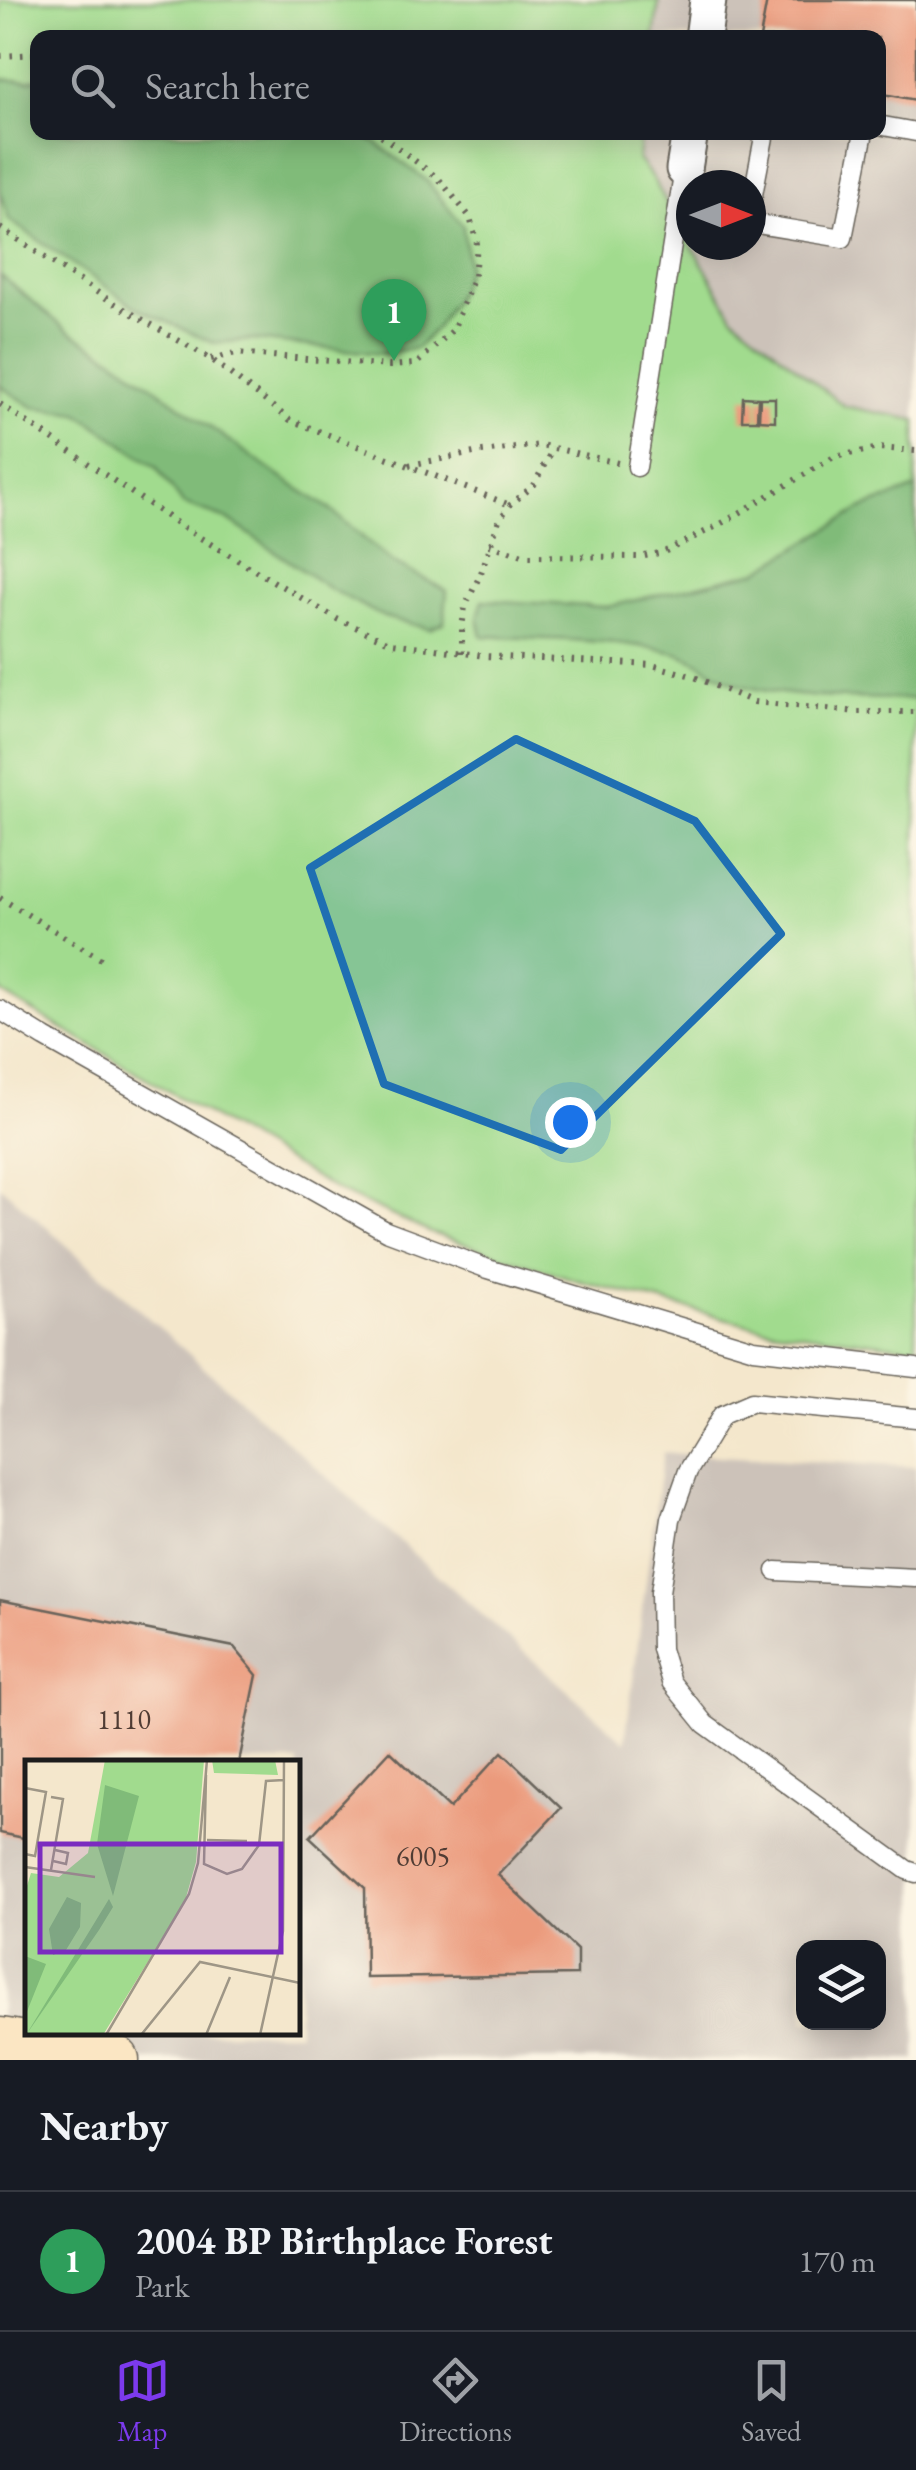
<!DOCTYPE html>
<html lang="en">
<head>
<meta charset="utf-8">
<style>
  :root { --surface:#171b24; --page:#20242c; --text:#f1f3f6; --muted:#9ea1a6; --line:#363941; --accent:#7c3aed }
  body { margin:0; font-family:"EB Garamond",serif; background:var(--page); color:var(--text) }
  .controls { position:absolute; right:30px; bottom:30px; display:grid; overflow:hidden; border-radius:20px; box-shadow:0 5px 25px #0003 }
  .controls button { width:90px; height:90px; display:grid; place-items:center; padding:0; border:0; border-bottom:2px solid var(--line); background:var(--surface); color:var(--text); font:50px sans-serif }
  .compass { position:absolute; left:676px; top:170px; width:90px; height:90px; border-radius:50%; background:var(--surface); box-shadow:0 5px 25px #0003; rotate:90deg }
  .you { position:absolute; left:570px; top:1122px; width:35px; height:35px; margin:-25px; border:8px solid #fff; border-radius:50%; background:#1a73e8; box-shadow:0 0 0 15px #1a73e833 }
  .badge { display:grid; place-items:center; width:65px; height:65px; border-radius:50%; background:var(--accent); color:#fff; font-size:32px; font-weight:700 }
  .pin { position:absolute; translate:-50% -82px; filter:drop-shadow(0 2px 5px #0008) }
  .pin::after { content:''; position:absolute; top:52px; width:35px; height:30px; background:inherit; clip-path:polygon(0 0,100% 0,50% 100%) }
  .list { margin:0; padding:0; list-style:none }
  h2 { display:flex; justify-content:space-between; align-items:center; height:130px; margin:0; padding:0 40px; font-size:42px }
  h2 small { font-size:32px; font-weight:400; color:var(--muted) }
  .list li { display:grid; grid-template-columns:65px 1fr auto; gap:30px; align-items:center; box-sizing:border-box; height:140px; padding:0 40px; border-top:2px solid var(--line) }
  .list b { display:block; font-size:38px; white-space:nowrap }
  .list p { margin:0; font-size:32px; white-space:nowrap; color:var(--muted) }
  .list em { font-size:32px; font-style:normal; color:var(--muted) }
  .icon { flex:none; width:55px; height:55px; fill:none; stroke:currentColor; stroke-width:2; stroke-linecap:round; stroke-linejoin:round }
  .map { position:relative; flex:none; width:916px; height:2060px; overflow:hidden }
  .search { position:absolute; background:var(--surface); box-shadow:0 5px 25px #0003; left:30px; right:30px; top:30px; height:110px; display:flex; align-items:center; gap:25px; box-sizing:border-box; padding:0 35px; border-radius:20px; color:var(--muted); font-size:38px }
  .sheet { height:270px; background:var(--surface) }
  nav { display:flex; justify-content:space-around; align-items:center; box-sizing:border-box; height:140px; border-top:2px solid var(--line); background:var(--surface); font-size:28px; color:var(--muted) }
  nav a { display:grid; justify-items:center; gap:5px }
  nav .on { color:var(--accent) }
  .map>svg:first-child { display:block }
  .industrial { fill:#ccc2b9; fill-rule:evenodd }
  .green { fill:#a1db8e; stroke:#5e7c55; stroke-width:2.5 }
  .forest { fill:#80bb79; stroke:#4e6c4a; stroke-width:2.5 }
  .building { fill:#eb9a7b }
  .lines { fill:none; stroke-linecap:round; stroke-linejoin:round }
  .lane-casing { stroke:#68635a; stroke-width:21 }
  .street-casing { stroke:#68635a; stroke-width:39 }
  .secondary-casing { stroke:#68635a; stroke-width:51 }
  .path { stroke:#68635a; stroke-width:6; stroke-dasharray:2.5 8; stroke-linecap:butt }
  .lane { stroke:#fff; stroke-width:18 }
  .street { stroke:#fff; stroke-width:35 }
  .secondary { stroke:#fbe6c3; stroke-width:48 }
  .marked { fill:#1f6fb2; fill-opacity:0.2; stroke:#1f6fb2; stroke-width:8; stroke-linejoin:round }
  .labels { text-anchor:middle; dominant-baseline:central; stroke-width:10; stroke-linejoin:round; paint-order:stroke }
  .number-label { font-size:28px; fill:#503c34 }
  .inset-road { fill:none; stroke:#9e9686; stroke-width:2.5 }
  .view { fill:#7b2cbf; fill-opacity:0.15; stroke:#7b2cbf; stroke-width:5 }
  .inset-edge { fill:none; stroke:#1c1c1c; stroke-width:5 }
</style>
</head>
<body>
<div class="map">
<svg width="916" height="2060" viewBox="0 0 916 2060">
  <rect width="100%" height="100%" fill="#fcf5e5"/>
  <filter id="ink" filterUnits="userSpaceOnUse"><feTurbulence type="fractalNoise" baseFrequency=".01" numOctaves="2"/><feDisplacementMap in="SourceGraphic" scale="20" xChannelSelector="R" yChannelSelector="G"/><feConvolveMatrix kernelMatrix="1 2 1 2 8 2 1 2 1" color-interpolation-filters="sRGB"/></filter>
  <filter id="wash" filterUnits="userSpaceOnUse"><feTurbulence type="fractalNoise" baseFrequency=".0048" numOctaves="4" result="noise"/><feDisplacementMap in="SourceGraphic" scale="40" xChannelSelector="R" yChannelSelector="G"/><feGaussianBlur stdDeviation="2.25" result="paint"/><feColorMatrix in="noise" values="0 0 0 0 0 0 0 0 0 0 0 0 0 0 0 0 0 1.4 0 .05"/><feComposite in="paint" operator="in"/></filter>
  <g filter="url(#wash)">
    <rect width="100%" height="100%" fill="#f4e7cc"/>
    <!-- industrial -->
    <g class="industrial">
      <polygon points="659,0 916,0 916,420 844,406 733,316 692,245 751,245 751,185 691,185 691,244 653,179 638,158 641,133 878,132 878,38 654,37"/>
      <path d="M 0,1186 L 625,1742 L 663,1453 L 916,1467 L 916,2060 L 0,2060 ZM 28,1762 L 298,1762 L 298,2032 L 28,2032 ZM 804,1948 L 878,1948 L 878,2022 L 804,2022 Z"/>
    </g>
    <!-- green -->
    <polygon class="green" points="0,0 659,0 654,37 38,38 38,132 641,133 638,159 653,179 733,316 844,406 916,420 916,1348 763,1328 576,1280 431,1233 338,1191 0,992"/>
    <!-- forest -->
    <g class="forest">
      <polygon points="37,78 38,132 355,132 376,143 426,180 463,226 468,265 458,293 437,327 417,348 382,354 255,340 213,343 137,308 9,220 0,191 0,79 29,81"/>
      <polygon points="0,275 67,330 110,356 279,476 327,507 392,562 447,591 444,623 430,629 384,617 330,589 227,519 183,504 156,467 78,413 33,407 0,386"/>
      <path d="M 916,488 L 916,699 C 861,698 803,700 748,687 C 721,681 699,658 672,652 C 611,638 545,640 482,636 L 478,617 L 483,600 L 607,607 L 758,571 L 861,509 Z"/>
    </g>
    <g id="blocks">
      <!-- building -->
      <g class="building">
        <polygon points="767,0 916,0 916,100 878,93 878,38 760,38"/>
        <polygon points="743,397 758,398 757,420 742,420"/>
        <polygon points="760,398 775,398 775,421 759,420"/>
        <polygon points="0,1600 234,1647 257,1675 239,1762 28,1762 28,1839 0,1833"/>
        <polygon points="390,1751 450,1808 502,1752 561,1808 498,1875 577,1950 577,1975 366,1978 365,1888 310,1837"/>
      </g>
    </g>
  </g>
  <g filter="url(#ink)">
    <use href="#blocks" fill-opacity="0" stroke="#68635a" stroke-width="2.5"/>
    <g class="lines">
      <!-- lane casing -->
      <g class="lane-casing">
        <g id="lane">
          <polyline points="878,125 916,132"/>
          <polyline points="751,205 765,132"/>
          <polyline points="751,223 843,238 864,132"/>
          <polyline points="637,467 684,169"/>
          <polyline points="0,1010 45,1038 386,1231 488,1269 754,1349 916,1368"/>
          <polyline points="916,1418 752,1402 722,1415 688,1471 671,1519 660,1592 661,1649 671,1682 705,1724 907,1870 916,1873"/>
          <polyline points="776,1571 916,1578"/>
        </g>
      </g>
      <!-- street casing -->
      <g class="street-casing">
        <g id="street">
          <polyline points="703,38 708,0"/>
          <polyline points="684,169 690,132"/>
        </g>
      </g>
      <!-- secondary casing -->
      <g class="secondary-casing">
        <polyline id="secondary" points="0,2042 115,2060"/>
      </g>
      <!-- path -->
      <g class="path">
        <polyline points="0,56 38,54"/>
        <polyline points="0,228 112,302 211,359 290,420 510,505"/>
        <polyline points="211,359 236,353 390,366 416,364 453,330 474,277 477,244 470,217 439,179 377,132"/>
        <polyline points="0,404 187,530 337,619 392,643 485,656 652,665 692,676 754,702 857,712 916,712"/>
        <polyline points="409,465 474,453 541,445 618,463"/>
        <polyline points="489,545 526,556 640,557 664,552 719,525 834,457 879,448 916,451"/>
        <polyline points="462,653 462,627 465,607 481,573 499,520 510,505 534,485 553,448"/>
        <polyline points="0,898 103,960"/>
      </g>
      <!-- lane -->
      <use href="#lane" class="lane"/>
      <!-- street -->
      <use href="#street" class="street"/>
      <!-- secondary -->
      <use href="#secondary" class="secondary"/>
    </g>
  </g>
  <!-- marked area -->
  <path class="marked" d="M 516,739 L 695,821 L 781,934 L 561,1150 L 384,1084 L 310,868 Z"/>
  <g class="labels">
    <!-- number labels -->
    <g class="number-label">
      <text x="124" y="1719">1110</text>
      <text x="423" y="1856">6005</text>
    </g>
  </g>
  <!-- overview -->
  <g transform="translate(25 1760)">
    <rect width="275" height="275" fill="#f4e7cc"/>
    <path d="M 80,0 L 179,0 L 171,102 L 160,141 L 78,275 L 0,275 L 0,132 L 6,113 L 34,117 L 63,93 ZM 187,0 L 250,0 L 253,15 L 189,13 Z" fill="#a1db8e"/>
    <path d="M 80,25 L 114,36 L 88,136 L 72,84 ZM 42,137 L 56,143 L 55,167 L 41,190 L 28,195 L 24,169 ZM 84,139 L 88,147 L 74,170 L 1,275 ZM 0,196 L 21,204 L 1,254 L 0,254 Z" fill="#80bb79"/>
    <path class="inset-road" d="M 181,15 L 179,104 L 202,114 L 217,109 L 234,85 L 241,21 L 259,20M 0,28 L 21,32 L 10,96 L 0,94M 26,37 L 38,39 L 26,110M 182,80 L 222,81M 28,101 L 41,104 L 43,93 L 30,90M 0,107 L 70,117M 81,275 L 164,134 L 173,103 L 182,0M 116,275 L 175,202 L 275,223M 181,275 L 205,217M 235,275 L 258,171 L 259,0"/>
    <path class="view" d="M 15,84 L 256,84 L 256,192 L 15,192 Z"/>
    <rect width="275" height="275" class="inset-edge"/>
  </g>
</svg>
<div class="controls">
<button><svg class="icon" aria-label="layers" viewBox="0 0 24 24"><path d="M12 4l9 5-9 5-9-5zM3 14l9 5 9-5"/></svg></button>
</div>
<svg class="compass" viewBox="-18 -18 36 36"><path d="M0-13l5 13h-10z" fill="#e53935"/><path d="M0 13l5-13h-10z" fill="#9ea1a6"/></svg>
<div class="you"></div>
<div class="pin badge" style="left:394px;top:361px;background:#2e9e5b">1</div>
<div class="search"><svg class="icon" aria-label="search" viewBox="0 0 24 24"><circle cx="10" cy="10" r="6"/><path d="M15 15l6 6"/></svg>Search here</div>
</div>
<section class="sheet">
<h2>Nearby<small></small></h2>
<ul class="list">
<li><span class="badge" style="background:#2e9e5b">1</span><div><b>2004 BP Birthplace Forest</b><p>Park</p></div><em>170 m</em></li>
</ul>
</section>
<nav>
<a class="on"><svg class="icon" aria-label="map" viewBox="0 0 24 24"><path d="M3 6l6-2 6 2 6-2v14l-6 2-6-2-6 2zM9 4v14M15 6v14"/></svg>Map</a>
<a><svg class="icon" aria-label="directions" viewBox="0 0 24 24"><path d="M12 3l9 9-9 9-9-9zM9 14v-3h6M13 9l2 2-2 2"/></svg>Directions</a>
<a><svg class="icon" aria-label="saved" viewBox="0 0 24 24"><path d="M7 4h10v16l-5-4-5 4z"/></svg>Saved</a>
</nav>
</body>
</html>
